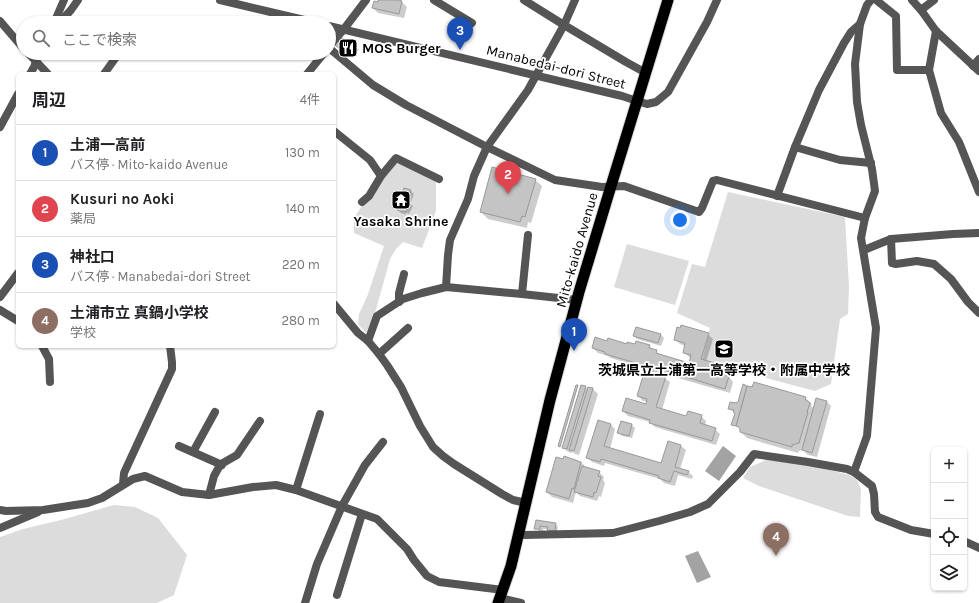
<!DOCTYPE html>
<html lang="ja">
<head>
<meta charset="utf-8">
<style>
  :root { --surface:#fff; --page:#f2f2f2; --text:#202124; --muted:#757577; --line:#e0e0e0; --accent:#b45309 }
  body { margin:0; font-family:Karla,"Noto Sans JP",sans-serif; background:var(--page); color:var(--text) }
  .controls { position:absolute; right:12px; bottom:12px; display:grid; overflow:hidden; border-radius:6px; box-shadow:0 1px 3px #0004 }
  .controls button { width:36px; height:36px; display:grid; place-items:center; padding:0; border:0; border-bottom:1px solid var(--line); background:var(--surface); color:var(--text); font:20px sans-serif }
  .you { position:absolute; left:680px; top:220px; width:14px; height:14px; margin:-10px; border:3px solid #fff; border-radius:50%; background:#1a73e8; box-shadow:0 0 0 6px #1a73e833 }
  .badge { display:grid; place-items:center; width:26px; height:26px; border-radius:50%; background:var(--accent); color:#fff; font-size:13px; font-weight:700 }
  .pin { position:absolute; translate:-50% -33px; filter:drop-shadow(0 1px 2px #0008) }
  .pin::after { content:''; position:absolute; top:21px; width:14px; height:12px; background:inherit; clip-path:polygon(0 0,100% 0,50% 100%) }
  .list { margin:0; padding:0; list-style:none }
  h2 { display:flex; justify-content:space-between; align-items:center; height:52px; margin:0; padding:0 16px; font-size:17px }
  h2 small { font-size:13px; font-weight:400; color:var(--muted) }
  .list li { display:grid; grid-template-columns:26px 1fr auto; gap:12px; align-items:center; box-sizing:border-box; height:56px; padding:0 16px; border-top:1px solid var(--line) }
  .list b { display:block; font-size:15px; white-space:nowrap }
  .list p { margin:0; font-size:13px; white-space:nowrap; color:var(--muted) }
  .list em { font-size:13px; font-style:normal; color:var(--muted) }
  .icon { flex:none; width:22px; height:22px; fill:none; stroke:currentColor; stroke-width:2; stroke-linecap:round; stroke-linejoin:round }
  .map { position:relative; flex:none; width:979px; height:603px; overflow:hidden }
  .search { position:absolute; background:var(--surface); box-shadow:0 1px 3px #0004; left:16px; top:16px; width:320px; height:44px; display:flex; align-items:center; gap:10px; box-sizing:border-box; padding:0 14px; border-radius:22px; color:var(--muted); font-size:15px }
  .panel { position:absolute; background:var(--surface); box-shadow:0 1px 3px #0004; left:16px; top:72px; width:320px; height:276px; border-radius:6px }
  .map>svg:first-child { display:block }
  .green { fill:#dcdcdc }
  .water { fill:#a3a3a3 }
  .shadow { fill:#0003 }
  .building { fill:#c4c4c4; stroke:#999 }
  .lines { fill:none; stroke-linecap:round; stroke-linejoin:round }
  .trunk-casing { stroke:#dbdbdb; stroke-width:13 }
  .minor { stroke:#555; stroke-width:8 }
  .tertiary { stroke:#555; stroke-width:8 }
  .trunk { stroke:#000; stroke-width:11 }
  .labels { text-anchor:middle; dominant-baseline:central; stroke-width:3.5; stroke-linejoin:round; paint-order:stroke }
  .poi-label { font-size:14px; font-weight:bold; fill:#000; stroke:#fff }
  .street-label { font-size:14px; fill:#000; stroke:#fff }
</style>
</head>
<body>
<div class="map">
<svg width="979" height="603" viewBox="0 0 979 603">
  <rect width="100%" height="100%" fill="#fff"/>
  <!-- green -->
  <g class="green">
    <polygon points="396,162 436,180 436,211 422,248 403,242 396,249 390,259 375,313 366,333 358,324 359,314 367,297 384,246 354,233 354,218 361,207 372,196 382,181"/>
    <polygon points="728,192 845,217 849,287 848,314 840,319 831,384 815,391 702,361 710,328 677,313 692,264 705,267"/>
    <polygon points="627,244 689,261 675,305 614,287"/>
    <polygon points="766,460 801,463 850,475 857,480 861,489 860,517 848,516 759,486 743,478 750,467"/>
    <polygon points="114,505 135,507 158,518 187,555 174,595 157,603 0,603 0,537 23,529 61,520"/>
  </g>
  <!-- water -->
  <g class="water">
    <polygon points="723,446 736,456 719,481 705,471"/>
    <polygon points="698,551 711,577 697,583 685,556"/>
  </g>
  <!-- shadow -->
  <g class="shadow">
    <polygon points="379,0 394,0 402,2 407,7 404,18 378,13 373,8 378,3"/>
    <polygon points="352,44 359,50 352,58 340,48 351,47"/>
    <polygon points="535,180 542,186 531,223 528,222 527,228 488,219 481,212"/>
    <polygon points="405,189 411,191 414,194 411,202 408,201 413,206 409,214 406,213 406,215 401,213 394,207 402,200"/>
    <polygon points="708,334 713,339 706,362 718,365 723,370 721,375 729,377 733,382 730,393 664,374 663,377 670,382 662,410 687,417 701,416 706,421 705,426 715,429 720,434 716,445 655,427 650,422 628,416 623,411 647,405 648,402 643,401 638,396 646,369 611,358 608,356 598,353 593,348 608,342 628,345 649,346 660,355 690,364 691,358 689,357 684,352 686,346 680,344 675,339"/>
    <polygon points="661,335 664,338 661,346 637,339 634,336"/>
    <polygon points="585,387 589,390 589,388 593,389 598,394 579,455 575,454 572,451 572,453 568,452 563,447"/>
    <polygon points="805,398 812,404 811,406 814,409 826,401 831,406 817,457 808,455 803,450 799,451 798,453 747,438 741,432 741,430 738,427 733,424 736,413 735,411 730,410 729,408 736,404"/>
    <polygon points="611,425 615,429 610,449 662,464 681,446 686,450 680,469 688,472 693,476 692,479 678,475 675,486 664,483 660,479 605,463 604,466 592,462 587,457"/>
    <polygon points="632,425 635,428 632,438 622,436 619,433"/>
    <polygon points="564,458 581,462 586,467 599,472 604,477 603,480 605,483 601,497 599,496 597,501 580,496 576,492 573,503 552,497 547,492"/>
    <polygon points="537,521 555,524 558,527 557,533 551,533 548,529 543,529 543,532 539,531 536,528"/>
  </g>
  <!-- building -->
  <g class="building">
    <polygon points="378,0 398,0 402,1 399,14 372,8 374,1 378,2"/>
    <polygon points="342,38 350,45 352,43 356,46 349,56 335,45"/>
    <polygon points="492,167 536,179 525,217 522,216 520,222 480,212"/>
    <polygon points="404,188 411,190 408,199 406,199 406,200 410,202 406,212 403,211 403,212 397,210 398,209 393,208 397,197 402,199 402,197 401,196"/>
    <polygon points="681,325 709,333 701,359 718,364 716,372 729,376 725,389 660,369 658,374 666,376 656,407 686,416 688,411 702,415 700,423 716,428 712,441 649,423 650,420 622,411 626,398 646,404 647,399 637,396 646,366 605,354 605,352 592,348 595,337 607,341 608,338 627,344 627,342 635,344 636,341 650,345 649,348 657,350 656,353 689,363 691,355 683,353 685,343 674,340 677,327 680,328"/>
    <polygon points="636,327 661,334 658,343 633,336"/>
    <polygon points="754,382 806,397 805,399 810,403 807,412 808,412 799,443 792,445 792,447 740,432 740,429 739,427 736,426 747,386 752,387"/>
    <polygon points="743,384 747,386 736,426 731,425 735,413 733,412 734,410 728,409 730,402 736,403 738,402"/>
    <polygon points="576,385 578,385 560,447 558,446"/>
    <polygon points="581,385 586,386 567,449 562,448"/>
    <polygon points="588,387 593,388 574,451 569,450"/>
    <polygon points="816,398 827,401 812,453 802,450"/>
    <polygon points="598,420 611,424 604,446 661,463 668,441 681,445 675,467 689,471 687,475 674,471 670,482 658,478 659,476 601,459 600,462 586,458"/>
    <polygon points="621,421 632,424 629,436 617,433"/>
    <polygon points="564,456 581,462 574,489 572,488 569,499 546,492 556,457 563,459"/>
    <polygon points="582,466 600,471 598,476 601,477 596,493 594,492 593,497 574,492"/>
    <polygon points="536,520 556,523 555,531 547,530 548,527 540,526 540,529 534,529"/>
  </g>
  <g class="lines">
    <!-- trunk casing -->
    <g class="trunk-casing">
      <polyline id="trunk" points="498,603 511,566 550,400 579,292 611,186 668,0"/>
    </g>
    <!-- minor -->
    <g class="minor">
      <polyline points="434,0 472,23"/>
      <polyline points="524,0 564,25 626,62 646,73"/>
      <polyline points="876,0 896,16 897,70 929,70"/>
      <polyline points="912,0 921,10 936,31 979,71"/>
      <polyline points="921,10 934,0"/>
      <polyline points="0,21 23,48"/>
      <polyline points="54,23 60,22 71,10 78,0"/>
      <polyline points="54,23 64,0"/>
      <polyline points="936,31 929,70 941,113 959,142 979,192"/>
      <polyline points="329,46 344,29 366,0"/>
      <polyline points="329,48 373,85 406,105 487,147 555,180 602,187 624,186 699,212 702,208 713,181 717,180 865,218"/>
      <polyline points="28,53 48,74"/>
      <polyline points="973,66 979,59"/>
      <polyline points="30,74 34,67 39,53"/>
      <polyline points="104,74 119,53"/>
      <polyline points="307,74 324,53"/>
      <polyline points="637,101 647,104 656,102 668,92 707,22 717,0"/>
      <polyline points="0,127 18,94"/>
      <polyline points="334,131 370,160 381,176 396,158 439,179"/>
      <polyline points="795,147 840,160 871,163"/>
      <polyline points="777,196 795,147 819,90 844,43 851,32 860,24"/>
      <polyline points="362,202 369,196 381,176"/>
      <polyline points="891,239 892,263 896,264 917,261 934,264 951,279 968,302 979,313"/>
      <polyline points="864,250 891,239 953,234 979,233"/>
      <polyline points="446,287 448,255 450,240 468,199 474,176 487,147 528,90 564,25 575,0"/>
      <polyline points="522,294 528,235"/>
      <polyline points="0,297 18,273"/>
      <polyline points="399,302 399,293 404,274"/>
      <polyline points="334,304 358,333 368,341 379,354 387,365 401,387 420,426 433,447 443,456 454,464 502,494 513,500 526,503"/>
      <polyline points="0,310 18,321"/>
      <polyline points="368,341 377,316 403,299 422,293 446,287 522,294 577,300"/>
      <polyline points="42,346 49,359 50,382"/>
      <polyline points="379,354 408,328"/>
      <polyline points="179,446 222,465"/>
      <polyline points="193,452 215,412"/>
      <polyline points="854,472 867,436 876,328 861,238 865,218 875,191 872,169 861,125 857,102 855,64 860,24 867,5 871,0"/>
      <polyline points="123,484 124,473 172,369 172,362 170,346"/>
      <polyline points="296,490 320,414"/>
      <polyline points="209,495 214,476 219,467 223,463 237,455 260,421"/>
      <polyline points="0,510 6,511 43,510 88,503 102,498 133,479 145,476 182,492 209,495 253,487 276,485 296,490 377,519 407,549 414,560 427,576 439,582 503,590"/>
      <polyline points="0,528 38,512"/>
      <polyline points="518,534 525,535 613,533 659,521 690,512 708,504 740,472 754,454 808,462 847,469 854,472 872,486 874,494 875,512 878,517 911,530 934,534"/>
      <polyline points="964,541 979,548"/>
      <polyline points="337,595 362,514"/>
      <polyline points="500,598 521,603"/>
      <polyline points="305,603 317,564 342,506 365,465 383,442"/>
    </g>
    <!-- tertiary -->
    <g class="tertiary">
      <polyline points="220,0 317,23"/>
      <polyline points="329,26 622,96 637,101"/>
    </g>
    <!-- trunk -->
    <use href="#trunk" class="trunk"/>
  </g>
  <!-- icons -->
  <defs>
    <g id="restaurant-square" transform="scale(1)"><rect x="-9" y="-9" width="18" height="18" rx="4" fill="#000" stroke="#fff"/><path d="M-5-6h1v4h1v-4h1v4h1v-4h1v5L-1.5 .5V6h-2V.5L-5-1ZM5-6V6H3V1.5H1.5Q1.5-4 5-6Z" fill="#fff"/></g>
    <g id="temple-square" transform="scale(1)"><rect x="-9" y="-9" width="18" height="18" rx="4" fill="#000" stroke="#fff"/><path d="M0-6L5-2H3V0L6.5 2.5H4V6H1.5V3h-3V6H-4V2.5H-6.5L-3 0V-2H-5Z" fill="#fff"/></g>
    <g id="school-square" transform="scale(1)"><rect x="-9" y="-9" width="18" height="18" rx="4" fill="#000" stroke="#fff"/><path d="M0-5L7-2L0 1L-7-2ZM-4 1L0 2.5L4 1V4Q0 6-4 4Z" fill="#fff"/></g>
  </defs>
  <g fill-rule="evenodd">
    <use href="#restaurant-square" x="348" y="48"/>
    <use href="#temple-square" x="401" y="200"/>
    <use href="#school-square" x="724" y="349"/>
  </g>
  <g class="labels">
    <!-- poi labels -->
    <g class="poi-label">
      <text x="362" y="48" text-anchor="start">MOS Burger</text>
      <text x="401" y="221">Yasaka Shrine</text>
      <text x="724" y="370">茨城県立土浦第一高等学校・附属中学校</text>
    </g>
    <!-- street labels -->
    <g class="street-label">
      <text transform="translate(556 67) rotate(14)">Manabedai-dori Street</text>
      <text transform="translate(577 250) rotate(-74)">Mito-kaido Avenue</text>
    </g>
  </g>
</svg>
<div class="controls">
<button>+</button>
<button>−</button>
<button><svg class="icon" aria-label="locate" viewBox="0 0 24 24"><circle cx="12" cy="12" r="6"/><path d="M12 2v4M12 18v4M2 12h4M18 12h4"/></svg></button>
<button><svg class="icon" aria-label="layers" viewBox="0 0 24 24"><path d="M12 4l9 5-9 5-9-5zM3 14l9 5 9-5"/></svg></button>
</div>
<div class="you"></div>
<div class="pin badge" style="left:574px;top:351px;background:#1a4fb4">1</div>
<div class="pin badge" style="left:508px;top:194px;background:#e0444e">2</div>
<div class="pin badge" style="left:460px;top:50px;background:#1a4fb4">3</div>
<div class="pin badge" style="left:776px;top:556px;background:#8d6e63">4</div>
<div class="search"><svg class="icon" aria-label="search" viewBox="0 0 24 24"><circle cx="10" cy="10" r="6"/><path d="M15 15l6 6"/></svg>ここで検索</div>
<section class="panel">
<h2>周辺<small>4件</small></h2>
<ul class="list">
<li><span class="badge" style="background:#1a4fb4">1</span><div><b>土浦一高前</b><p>バス停 · Mito-kaido Avenue</p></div><em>130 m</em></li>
<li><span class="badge" style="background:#e0444e">2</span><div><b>Kusuri no Aoki</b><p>薬局</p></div><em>140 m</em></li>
<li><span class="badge" style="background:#1a4fb4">3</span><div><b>神社口</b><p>バス停 · Manabedai-dori Street</p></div><em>220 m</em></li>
<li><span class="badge" style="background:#8d6e63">4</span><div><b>土浦市立 真鍋小学校</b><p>学校</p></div><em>280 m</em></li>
</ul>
</section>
</div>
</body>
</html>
